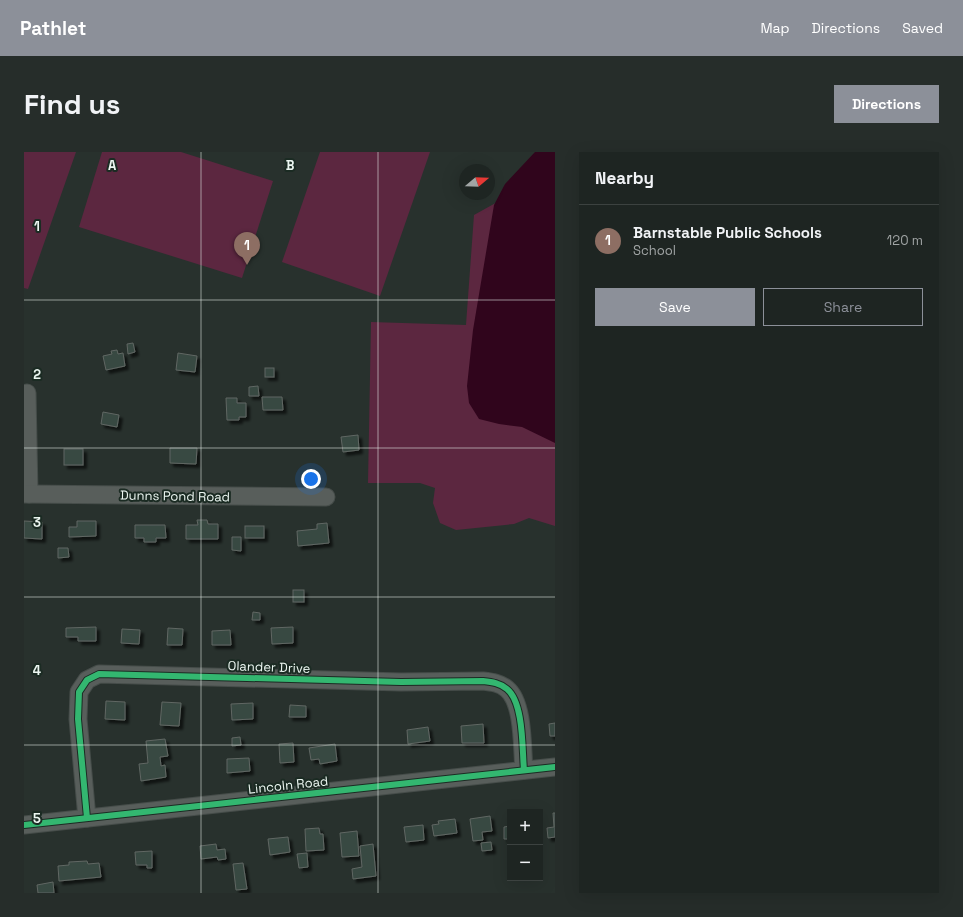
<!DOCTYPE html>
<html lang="en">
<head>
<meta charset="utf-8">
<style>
  :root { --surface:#1e2522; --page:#262d2a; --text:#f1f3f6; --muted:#a1a5a5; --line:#3c4240; --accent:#8c9099 }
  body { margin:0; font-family:"Space Grotesk",sans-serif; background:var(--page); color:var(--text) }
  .controls { position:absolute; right:12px; bottom:12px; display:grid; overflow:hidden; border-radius:0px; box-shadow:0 4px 16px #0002 }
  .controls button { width:36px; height:36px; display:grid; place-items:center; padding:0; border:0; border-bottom:1px solid var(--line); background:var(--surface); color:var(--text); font:20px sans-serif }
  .compass { position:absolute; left:435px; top:12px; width:36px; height:36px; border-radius:50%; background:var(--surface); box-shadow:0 4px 16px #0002; rotate:71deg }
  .you { position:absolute; left:287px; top:327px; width:14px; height:14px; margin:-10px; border:3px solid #fff; border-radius:50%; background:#1a73e8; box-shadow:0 0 0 6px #1a73e833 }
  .badge { display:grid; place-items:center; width:26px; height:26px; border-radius:50%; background:var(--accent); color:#fff; font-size:13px; font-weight:700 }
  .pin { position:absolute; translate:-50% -33px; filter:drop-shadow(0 1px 2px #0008) }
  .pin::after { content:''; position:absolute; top:21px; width:14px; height:12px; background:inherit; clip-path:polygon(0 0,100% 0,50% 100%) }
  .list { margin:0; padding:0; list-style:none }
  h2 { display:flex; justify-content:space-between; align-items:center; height:52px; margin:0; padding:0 16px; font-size:17px }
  h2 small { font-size:13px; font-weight:400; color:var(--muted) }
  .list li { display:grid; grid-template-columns:26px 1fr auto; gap:12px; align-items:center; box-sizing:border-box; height:72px; padding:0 16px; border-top:1px solid var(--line) }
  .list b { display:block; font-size:15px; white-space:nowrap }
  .list p { margin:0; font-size:13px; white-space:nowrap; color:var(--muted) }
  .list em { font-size:13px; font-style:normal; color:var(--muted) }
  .actions { display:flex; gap:8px; padding:12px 16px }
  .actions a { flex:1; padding:9px 0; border:1px solid var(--accent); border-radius:0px; text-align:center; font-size:14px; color:var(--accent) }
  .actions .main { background:var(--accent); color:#fff }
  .map { position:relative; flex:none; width:531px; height:741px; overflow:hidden; border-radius:0px }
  header { display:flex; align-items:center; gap:24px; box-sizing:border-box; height:56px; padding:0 20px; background:var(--accent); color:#fff }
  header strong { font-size:19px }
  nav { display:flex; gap:22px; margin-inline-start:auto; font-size:14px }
  .intro { display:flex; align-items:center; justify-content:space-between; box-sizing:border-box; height:96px; padding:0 24px }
  h1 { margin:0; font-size:28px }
  .button { padding:10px 18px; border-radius:0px; background:var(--accent); color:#fff; font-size:14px; font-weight:700 }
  main { display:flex; gap:24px; padding:0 24px }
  aside { flex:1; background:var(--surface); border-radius:0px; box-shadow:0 4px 16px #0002 }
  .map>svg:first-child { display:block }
  .green { fill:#5c2740 }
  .water { fill:#30051c }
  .building { fill:#384842; stroke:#606763; filter:url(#shadow) }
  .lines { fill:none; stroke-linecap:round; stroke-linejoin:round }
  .minor-casing { stroke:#464d4a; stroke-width:19 }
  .minor { stroke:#585e5b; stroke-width:17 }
  .cycleway-casing { stroke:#1b2b23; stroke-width:8 }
  .cycleway { stroke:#33b770; stroke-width:6 }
  .grid { fill:none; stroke:#ecf6f1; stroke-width:1; stroke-opacity:0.55 }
  .labels { text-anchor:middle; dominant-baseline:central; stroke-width:4; stroke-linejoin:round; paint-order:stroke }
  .street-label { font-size:13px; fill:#ecf6f1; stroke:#1b2b23 }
  .grid-label { font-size:13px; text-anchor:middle; font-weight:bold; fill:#ecf6f1; stroke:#1b2b23; stroke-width:4; stroke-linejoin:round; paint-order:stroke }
</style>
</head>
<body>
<header>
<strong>Pathlet</strong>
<nav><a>Map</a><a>Directions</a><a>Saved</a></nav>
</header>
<div class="intro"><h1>Find us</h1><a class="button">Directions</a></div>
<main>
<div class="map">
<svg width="531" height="741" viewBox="0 0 531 741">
  <defs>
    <filter id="shadow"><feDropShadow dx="3.5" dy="3.5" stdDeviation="1" flood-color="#0009"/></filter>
  </defs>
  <rect width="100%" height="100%" fill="#28312d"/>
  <!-- green -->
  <g class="green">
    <polygon points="0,0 52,0 4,137 0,136"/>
    <polygon points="78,0 157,0 249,29 218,126 55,75"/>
    <polygon points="296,0 406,0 356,144 258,110"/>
    <polygon points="531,18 531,374 505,366 490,372 432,378 416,371 409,351 411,336 396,331 344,331 347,170 442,173 450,63"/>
  </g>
  <!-- water -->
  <polygon class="water" points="511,0 531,0 531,291 498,275 475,272 455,267 445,251 443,234 449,178 470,53 481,32"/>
  <!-- building -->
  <g class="building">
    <polygon points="109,191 111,200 104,202 103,192"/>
    <polygon points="93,198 94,202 99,201 101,214 82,218 79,204 88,202 87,199"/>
    <polygon points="154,201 173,204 171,220 152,218"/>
    <rect x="241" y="216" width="9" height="9"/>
    <polygon points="234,234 235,244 225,244 225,235"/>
    <polygon points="238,245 258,245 259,258 239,258"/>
    <polygon points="202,246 213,246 213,251 222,251 222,265 215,265 215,268 203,268"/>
    <polygon points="79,260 95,263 93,275 77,272"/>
    <polygon points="334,283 335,298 319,300 317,285"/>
    <polygon points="146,296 173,296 172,312 146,311"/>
    <rect x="40" y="297" width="19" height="16"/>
    <polygon points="173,368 183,368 184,372 194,372 194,387 162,387 162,373 174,373"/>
    <polygon points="0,369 18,370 18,387 0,386"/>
    <polygon points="53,369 72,369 72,384 45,385 45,375 53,375"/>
    <polygon points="303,371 305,391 274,394 273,379 293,377 293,372"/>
    <polygon points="111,373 141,373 142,386 132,386 132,390 120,390 120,386 111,386"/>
    <rect x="221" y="374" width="19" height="12"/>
    <polygon points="208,385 217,385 217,399 208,398"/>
    <polygon points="34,396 44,396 45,405 34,406"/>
    <rect x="269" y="438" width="11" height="12"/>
    <polygon points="229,460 236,461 236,468 228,468"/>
    <polygon points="72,475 72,489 54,489 54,485 42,485 42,476"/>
    <polygon points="269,475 269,491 248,492 247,476"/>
    <polygon points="144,476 159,477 158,493 143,493"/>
    <polygon points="98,477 116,478 115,492 97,491"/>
    <polygon points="206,478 207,493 188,493 188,479"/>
    <polygon points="82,549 101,550 101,568 81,567"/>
    <polygon points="138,550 157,551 155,574 136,573"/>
    <polygon points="229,551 229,567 208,568 207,552"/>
    <polygon points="266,553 282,554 282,565 265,565"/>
    <polygon points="531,571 531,584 526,584 525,572"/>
    <polygon points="459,572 460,591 438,591 437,574"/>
    <polygon points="404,575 406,589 384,592 383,578"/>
    <polygon points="216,585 217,593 208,594 208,586"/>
    <polygon points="141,587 144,604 136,605 137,614 141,613 142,625 117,629 115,612 124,611 122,589"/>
    <polygon points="269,591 270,610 256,611 255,592"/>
    <polygon points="311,592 313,609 296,612 295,607 287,608 285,596"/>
    <polygon points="225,606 226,619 203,621 203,607"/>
    <polygon points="529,661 531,661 531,685 524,686 523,676 530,675"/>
    <polygon points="466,664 468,679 458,680 459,688 449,689 446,667"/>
    <polygon points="431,667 433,681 410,684 408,673 415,672 414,669"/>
    <polygon points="399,673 400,688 382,690 380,675"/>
    <polygon points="486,674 486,687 480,687 480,675"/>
    <polygon points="295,676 296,682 299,682 300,698 282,699 281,677"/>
    <polygon points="333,679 335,704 318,705 316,681"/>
    <polygon points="264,685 266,700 246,703 244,687"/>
    <polygon points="467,690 468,698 458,699 457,691"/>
    <polygon points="192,692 193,698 201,697 202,707 194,708 193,705 177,707 176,694"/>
    <polygon points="349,692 352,724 329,727 328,717 338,715 336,694"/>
    <polygon points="128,699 128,716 123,716 123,713 112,713 111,700"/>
    <polygon points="283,701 284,715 275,716 273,702"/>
    <polygon points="63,709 64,712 75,711 77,725 35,729 34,714 45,713 45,710"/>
    <polygon points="219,711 223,737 212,738 209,712"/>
    <polygon points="29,730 30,741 14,741 13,733"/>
  </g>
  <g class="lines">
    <!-- minor casing -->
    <g class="minor-casing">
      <g id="minor">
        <polyline points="3,241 5,342"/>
        <polyline points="0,342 302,345"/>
        <path d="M 63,666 L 54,567 L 55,540 L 63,528 L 75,522 L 377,530 L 459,529 C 468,530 476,531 483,537 C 500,551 498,597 500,618"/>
        <polyline points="0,673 531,615"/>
      </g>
    </g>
    <!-- minor -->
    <use href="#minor" class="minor"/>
    <!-- cycleway casing -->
    <g class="cycleway-casing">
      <g id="cycleway">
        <path d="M 63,666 L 54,567 L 55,540 L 63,528 L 75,522 L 377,530 L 459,529 C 468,530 476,531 483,537 C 500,551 498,597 500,618"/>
        <polyline points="0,673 531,615"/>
      </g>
    </g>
    <!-- cycleway -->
    <use href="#cycleway" class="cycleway"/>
  </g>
  <!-- grid -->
  <path class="grid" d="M 177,0 L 177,741M 354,0 L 354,741M 0,148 L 531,148M 0,296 L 531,296M 0,445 L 531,445M 0,593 L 531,593"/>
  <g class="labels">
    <!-- street labels -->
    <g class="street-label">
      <text transform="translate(151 344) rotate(1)">Dunns Pond Road</text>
      <text transform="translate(245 515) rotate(2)">Olander Drive</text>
      <text transform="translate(264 633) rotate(-6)">Lincoln Road</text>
    </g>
  </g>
  <g class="grid-label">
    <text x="88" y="18">A</text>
    <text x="266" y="18">B</text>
    <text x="13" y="79">1</text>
    <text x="13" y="227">2</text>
    <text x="13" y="375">3</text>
    <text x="13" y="523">4</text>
    <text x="13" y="671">5</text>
  </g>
</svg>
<div class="controls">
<button>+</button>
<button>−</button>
</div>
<svg class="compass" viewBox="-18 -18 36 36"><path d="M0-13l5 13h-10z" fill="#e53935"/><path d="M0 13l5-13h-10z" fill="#a1a5a5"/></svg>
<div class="you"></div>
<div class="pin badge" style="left:223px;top:113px;background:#8d6e63">1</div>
</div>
<aside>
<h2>Nearby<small></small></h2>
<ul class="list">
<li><span class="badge" style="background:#8d6e63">1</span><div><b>Barnstable Public Schools</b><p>School</p></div><em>120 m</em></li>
</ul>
<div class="actions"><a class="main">Save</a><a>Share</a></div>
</aside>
</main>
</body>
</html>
